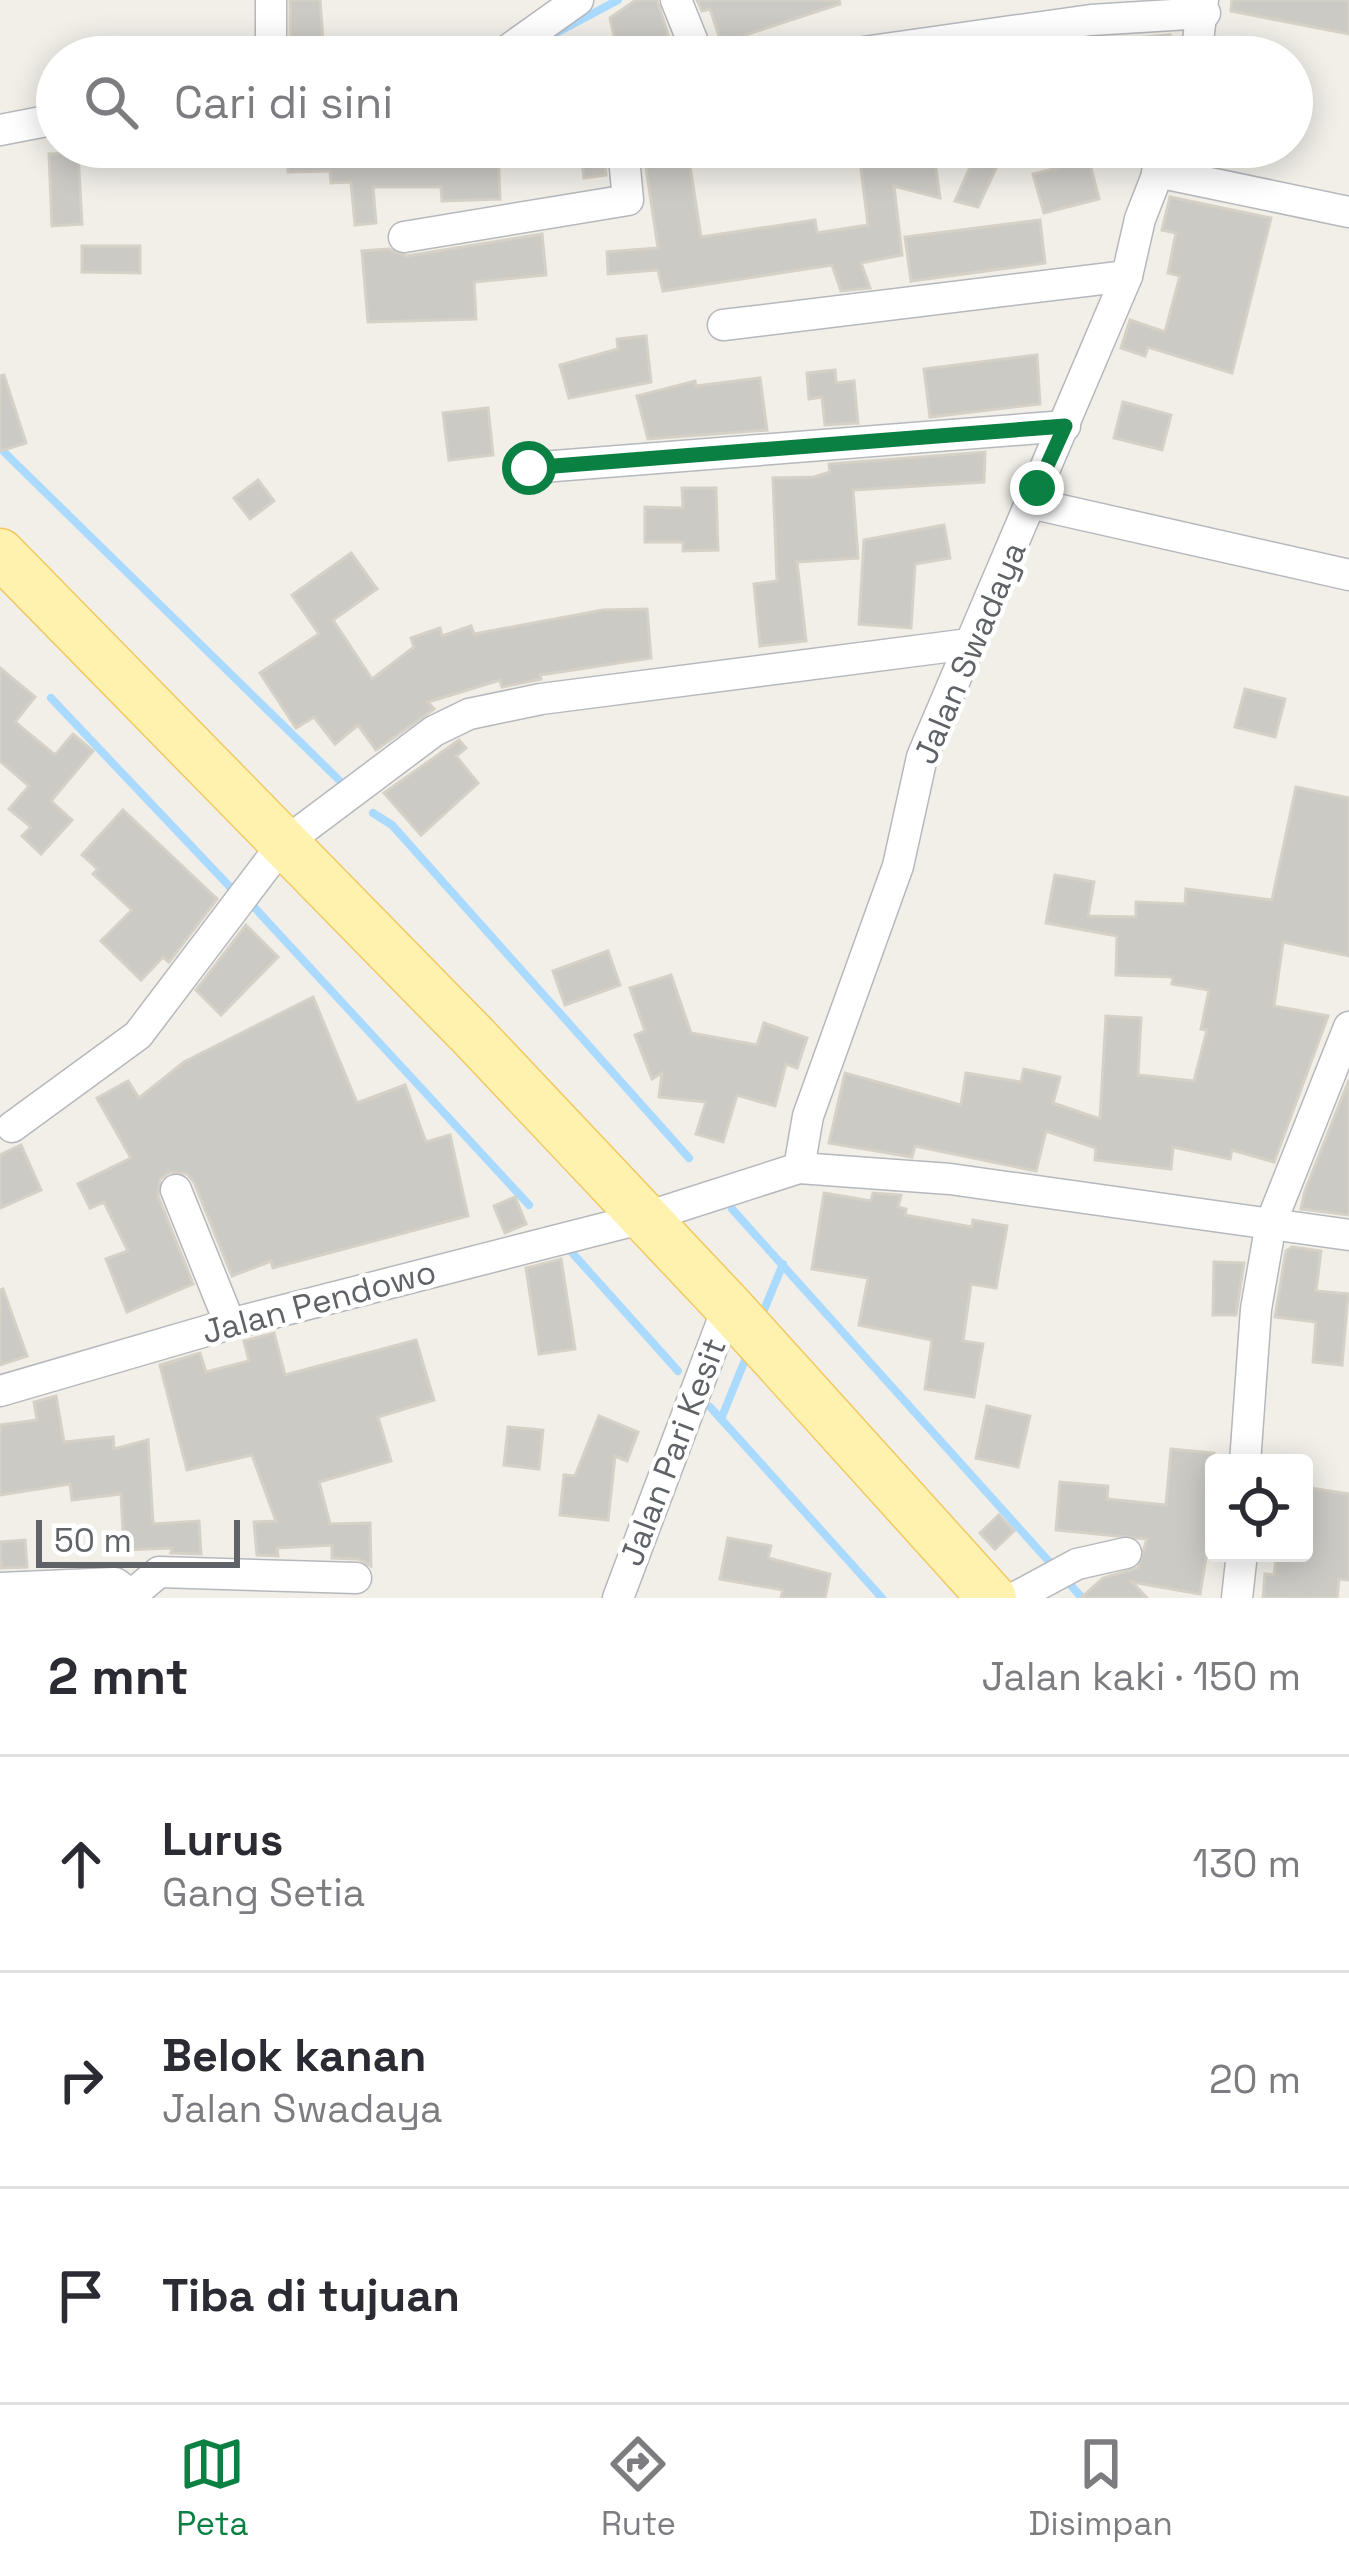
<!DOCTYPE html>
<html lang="id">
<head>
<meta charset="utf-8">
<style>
  :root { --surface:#fff; --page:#f2f2f3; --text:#2b2b33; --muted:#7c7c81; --line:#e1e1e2; --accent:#0b8043 }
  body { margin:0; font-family:"Space Grotesk",sans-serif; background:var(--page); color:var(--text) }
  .controls { position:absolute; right:36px; bottom:36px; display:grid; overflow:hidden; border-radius:12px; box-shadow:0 6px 30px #0003 }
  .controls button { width:108px; height:108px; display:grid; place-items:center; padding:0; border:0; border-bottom:3px solid var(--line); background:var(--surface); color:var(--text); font:60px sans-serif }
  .scale { position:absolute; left:36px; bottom:30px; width:204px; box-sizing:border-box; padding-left:12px; border:6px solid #5f6368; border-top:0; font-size:33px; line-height:42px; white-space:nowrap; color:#5f6368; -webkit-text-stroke:9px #fff; paint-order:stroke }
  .stop { position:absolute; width:36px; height:36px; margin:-27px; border:9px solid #0b8043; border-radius:50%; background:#fff }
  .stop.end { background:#0b8043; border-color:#fff; box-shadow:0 3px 12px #0008 }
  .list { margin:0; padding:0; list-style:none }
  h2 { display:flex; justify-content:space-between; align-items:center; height:156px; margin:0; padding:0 48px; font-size:51px }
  h2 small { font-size:39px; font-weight:400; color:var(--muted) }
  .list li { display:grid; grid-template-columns:78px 1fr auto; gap:36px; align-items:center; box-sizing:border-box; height:216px; padding:0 48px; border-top:3px solid var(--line) }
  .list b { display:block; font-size:45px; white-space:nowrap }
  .list p { margin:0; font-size:39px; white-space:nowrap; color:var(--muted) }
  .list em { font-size:39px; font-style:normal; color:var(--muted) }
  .icon { flex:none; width:66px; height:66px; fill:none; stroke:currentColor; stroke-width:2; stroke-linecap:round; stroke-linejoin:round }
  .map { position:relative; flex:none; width:1349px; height:1598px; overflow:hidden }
  .search { position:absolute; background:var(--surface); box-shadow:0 6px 30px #0003; left:36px; right:36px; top:36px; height:132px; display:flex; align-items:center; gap:30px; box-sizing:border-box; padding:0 42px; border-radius:66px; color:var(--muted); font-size:45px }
  .sheet { height:804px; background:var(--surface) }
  nav { display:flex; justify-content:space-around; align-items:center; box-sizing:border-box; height:168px; border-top:3px solid var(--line); background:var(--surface); font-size:33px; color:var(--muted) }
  nav a { display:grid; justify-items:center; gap:6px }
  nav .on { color:var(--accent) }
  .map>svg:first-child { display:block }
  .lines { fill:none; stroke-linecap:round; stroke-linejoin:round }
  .stream { stroke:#aadaff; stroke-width:8 }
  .building { fill:#cccac5; stroke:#d6d1c6; stroke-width:3 }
  .minor-casing { stroke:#b5b8bc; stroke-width:33 }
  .primary-casing { stroke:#f2c960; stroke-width:51 }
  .minor { stroke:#fff; stroke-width:30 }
  .primary { stroke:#fff2af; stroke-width:48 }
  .route { stroke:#0b8043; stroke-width:15 }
  .labels { text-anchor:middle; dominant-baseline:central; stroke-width:9; stroke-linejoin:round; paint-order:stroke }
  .street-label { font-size:33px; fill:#5f6368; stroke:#fff }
</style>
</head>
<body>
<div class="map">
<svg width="1349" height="1598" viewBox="0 0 1349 1598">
  <rect width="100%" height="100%" fill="#f1efe8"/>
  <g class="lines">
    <!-- stream -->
    <g class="stream">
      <polyline points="558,32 618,0"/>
      <polyline points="0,448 341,782"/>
      <polyline points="51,698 231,888"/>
      <polyline points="373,813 392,825 689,1158"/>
      <polyline points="254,907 529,1205"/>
      <polyline points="732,1209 1053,1566"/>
      <polyline points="567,1247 678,1371"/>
      <polyline points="764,1310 783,1264"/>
      <polyline points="745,1360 721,1419 882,1598"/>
      <polyline points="710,1407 721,1419"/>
      <polyline points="1067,1581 1082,1598"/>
    </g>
  </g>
  <!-- building -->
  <g class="building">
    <polygon points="290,0 320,0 324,53 290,55"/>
    <polygon points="636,0 657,0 675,57 619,57 610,18"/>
    <polygon points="697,0 839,0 840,4 745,35 748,44 724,51 710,9 702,11"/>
    <polygon points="1232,0 1349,0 1349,34 1231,11"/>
    <polygon points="1170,35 1172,57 1037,57 1036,47"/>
    <polygon points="288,147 483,147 484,153 498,152 500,199 442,201 441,187 373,187 376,223 355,225 351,182 331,183 330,171 288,172"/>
    <polygon points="580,147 604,147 606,175 584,178"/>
    <polygon points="643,147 687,147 701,237 815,220 817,233 868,225 859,153 893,147 933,147 940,198 894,186 902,255 861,263 870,288 841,291 832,265 663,291 658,270 608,274 607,252 658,248"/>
    <polygon points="78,153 82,224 52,226 49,154"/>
    <polygon points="975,156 997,166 978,207 955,201"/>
    <polygon points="1089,160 1099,199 1044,213 1033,174"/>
    <polygon points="1170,197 1271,218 1232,373 1148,347 1145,356 1121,348 1130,320 1165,332 1180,276 1168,273 1176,233 1162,230"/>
    <polygon points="1040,220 1045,263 911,281 905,237"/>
    <polygon points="542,234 546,275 474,282 476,319 368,322 362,251 389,249 407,256"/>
    <polygon points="82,246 140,246 140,273 82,272"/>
    <polygon points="646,336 651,382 569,398 560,365 618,349 617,339"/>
    <polygon points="1037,355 1040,404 930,417 924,369"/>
    <polygon points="835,370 836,383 854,381 858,423 825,425 822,397 809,399 807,373"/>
    <polygon points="4,375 26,443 0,451 0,376"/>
    <polygon points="760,378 767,430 648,439 637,396 695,381 696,386"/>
    <polygon points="1123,402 1171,415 1162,450 1114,438"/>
    <polygon points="488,408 493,455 449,460 443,413"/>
    <polygon points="985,452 984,482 853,490 858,558 797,562 806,641 760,646 754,584 777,581 773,478 814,477 830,472 829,464"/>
    <polygon points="258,480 274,501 250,519 234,498"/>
    <polygon points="682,488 716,488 718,550 683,551 683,542 645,542 645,507 683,508"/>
    <polygon points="944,525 950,558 915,564 911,628 859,624 864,540"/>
    <polygon points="351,553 377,589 333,620 372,679 414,647 411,638 440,628 442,636 471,626 474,634 603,610 647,609 651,658 540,675 541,679 502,687 500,680 428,702 434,709 376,750 358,725 335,744 314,717 296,728 260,673 319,634 292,595"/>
    <polygon points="0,668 35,697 15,722 55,755 73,734 93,751 51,801 72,820 41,854 22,836 31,827 9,809 29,786 0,761"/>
    <polygon points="1245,689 1285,699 1275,737 1235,727"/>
    <polygon points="459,740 466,748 456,756 478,783 421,835 384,793"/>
    <polygon points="1296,787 1349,798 1349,956 1283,942 1274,1006 1328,1016 1274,1162 1232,1150 1230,1159 1173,1147 1171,1169 1095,1160 1096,1148 1046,1131 1036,1171 915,1146 912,1157 829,1143 845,1073 961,1105 966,1073 1021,1082 1024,1069 1060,1077 1053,1103 1100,1119 1106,1016 1141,1018 1138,1075 1194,1081 1207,1030 1201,1029 1209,990 1172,984 1173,977 1116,975 1117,936 1046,923 1055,875 1094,882 1088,916 1136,917 1136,902 1185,904 1186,889 1272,900"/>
    <polygon points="123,810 217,899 169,962 163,957 141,980 101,941 132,910 93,874 98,869 82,855"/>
    <polygon points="246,925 278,957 221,1015 196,990"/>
    <polygon points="608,951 620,985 565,1005 553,971"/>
    <polygon points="671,975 691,1033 757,1045 764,1023 807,1038 797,1068 786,1064 775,1106 737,1095 723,1142 696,1134 706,1102 659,1097 662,1073 652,1079 635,1035 645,1031 630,988"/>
    <polygon points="313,997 357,1103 405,1085 426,1142 450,1135 468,1216 273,1268 271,1261 232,1276 194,1182 187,1174 170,1172 160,1179 158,1196 193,1284 127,1312 106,1259 128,1251 104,1202 90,1208 78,1184 131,1158 97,1098 128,1081 139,1098 184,1062"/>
    <polygon points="1349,1080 1349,1215 1301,1209 1305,1191"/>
    <polygon points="21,1145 41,1190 0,1208 0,1155"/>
    <polygon points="824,1193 871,1201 873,1193 901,1195 898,1207 906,1209 905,1215 972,1227 973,1220 1007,1226 996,1288 971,1284 963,1341 983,1344 974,1397 925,1389 932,1340 859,1325 868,1278 812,1269"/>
    <polygon points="515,1197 526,1224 505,1233 494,1206"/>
    <polygon points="1292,1247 1321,1251 1316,1291 1348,1294 1342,1365 1313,1362 1316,1322 1275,1317 1286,1251"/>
    <polygon points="561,1259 575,1349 539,1354 526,1268"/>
    <polygon points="1214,1262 1244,1263 1236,1315 1213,1315"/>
    <polygon points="3,1289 27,1356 0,1365 0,1290"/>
    <polygon points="274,1333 285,1375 416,1340 434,1400 378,1417 391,1461 319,1482 330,1524 370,1523 371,1566 358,1559 332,1558 332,1545 277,1548 278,1556 257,1555 254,1522 276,1521 252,1455 187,1470 160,1365 200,1353 206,1372 249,1361 244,1341"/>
    <polygon points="56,1396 64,1442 113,1437 114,1449 148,1440 153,1524 199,1521 201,1554 171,1553 172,1548 124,1550 121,1494 72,1500 70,1484 0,1495 0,1425 37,1420 34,1402"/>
    <polygon points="987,1406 1030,1416 1018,1467 976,1458"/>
    <polygon points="599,1416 638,1432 627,1461 615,1456 608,1520 560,1515 564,1475 575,1476"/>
    <polygon points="508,1427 543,1430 539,1469 504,1465"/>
    <polygon points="1171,1449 1214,1453 1214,1547 1208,1546 1200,1594 1132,1582 1147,1598 1081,1598 1103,1578 1138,1568 1147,1539 1056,1530 1060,1482 1108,1486 1107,1499 1166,1505"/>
    <polygon points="1304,1487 1349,1494 1349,1580 1339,1579 1337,1598 1263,1598 1265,1574 1274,1575 1277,1553 1304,1553"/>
    <polygon points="999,1515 1014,1531 995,1549 980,1533"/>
    <polygon points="728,1538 771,1546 768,1558 830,1574 825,1598 781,1598 783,1590 720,1579"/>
    <polygon points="25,1540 27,1567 1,1568 0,1542"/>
  </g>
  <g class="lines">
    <!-- minor casing -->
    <g class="minor-casing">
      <g id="minor">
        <polyline points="271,0 271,57"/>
        <polyline points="676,0 699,57"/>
        <polyline points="498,57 578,0"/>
        <polyline points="828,57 1091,20 1205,13"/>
        <polyline points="1196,57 1203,0"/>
        <polyline points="0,130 57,119"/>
        <polyline points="1157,172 1349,212"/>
        <polyline points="404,237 628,200 623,147"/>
        <polyline points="723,325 1127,276"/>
        <polyline points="529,468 1065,426"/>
        <polyline points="1030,503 1349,575"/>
        <polyline points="12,1127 138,1035 282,845 434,731 469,714 541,699 969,644"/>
        <polyline points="799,1168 808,1116 898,866 922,757 1127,276 1140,219 1168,147"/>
        <polyline points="176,1190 230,1324"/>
        <polyline points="0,1391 230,1324 640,1219 799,1168 950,1179 1349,1235"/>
        <polyline points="1245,1463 1256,1309 1271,1223 1349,1027"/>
        <polyline points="0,1588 115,1583 136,1598"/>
        <polyline points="134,1593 159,1572 356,1578"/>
        <polyline points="618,1598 728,1306"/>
        <polyline points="1014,1598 1077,1564 1126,1553"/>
        <polyline points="1237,1598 1242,1553"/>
      </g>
    </g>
    <!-- primary casing -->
    <g class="primary-casing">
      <polyline id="primary" points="0,553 475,1038 728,1306 992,1598"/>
    </g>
    <!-- minor -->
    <use href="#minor" class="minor"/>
    <!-- primary -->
    <use href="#primary" class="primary"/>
  </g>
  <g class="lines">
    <!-- route -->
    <polyline class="route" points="529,468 1065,426 1037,488"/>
  </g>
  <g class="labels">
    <!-- street labels -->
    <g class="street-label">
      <text transform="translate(970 653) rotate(-67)">Jalan Swadaya</text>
      <text transform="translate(319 1302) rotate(-15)">Jalan Pendowo</text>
      <text transform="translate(673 1452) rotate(-69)">Jalan Pari Kesit</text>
    </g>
  </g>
</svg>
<div class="controls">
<button><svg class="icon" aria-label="locate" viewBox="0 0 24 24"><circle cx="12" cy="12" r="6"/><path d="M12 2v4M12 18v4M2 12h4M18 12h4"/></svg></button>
</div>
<div class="scale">50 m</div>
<div class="stop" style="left:529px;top:468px"></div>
<div class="stop end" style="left:1037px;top:488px"></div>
<div class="search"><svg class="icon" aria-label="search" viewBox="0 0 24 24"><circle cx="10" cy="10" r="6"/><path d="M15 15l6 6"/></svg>Cari di sini</div>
</div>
<section class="sheet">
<h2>2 mnt<small>Jalan kaki · 150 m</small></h2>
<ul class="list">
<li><svg class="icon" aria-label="ahead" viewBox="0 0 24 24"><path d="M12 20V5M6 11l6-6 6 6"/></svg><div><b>Lurus</b><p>Gang Setia</p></div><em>130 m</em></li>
<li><svg class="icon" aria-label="right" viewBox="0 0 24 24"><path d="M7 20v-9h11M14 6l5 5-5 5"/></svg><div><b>Belok kanan</b><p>Jalan Swadaya</p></div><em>20 m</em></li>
<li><svg class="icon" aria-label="arrive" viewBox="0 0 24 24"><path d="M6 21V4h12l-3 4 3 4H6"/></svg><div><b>Tiba di tujuan</b></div></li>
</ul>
</section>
<nav>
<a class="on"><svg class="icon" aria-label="map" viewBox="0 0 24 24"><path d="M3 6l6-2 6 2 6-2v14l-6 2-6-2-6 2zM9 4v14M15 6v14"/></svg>Peta</a>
<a><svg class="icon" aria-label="directions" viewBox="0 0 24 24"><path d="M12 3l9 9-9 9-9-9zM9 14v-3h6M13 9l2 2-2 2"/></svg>Rute</a>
<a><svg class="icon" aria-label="saved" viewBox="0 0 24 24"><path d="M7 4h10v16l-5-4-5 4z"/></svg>Disimpan</a>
</nav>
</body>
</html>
